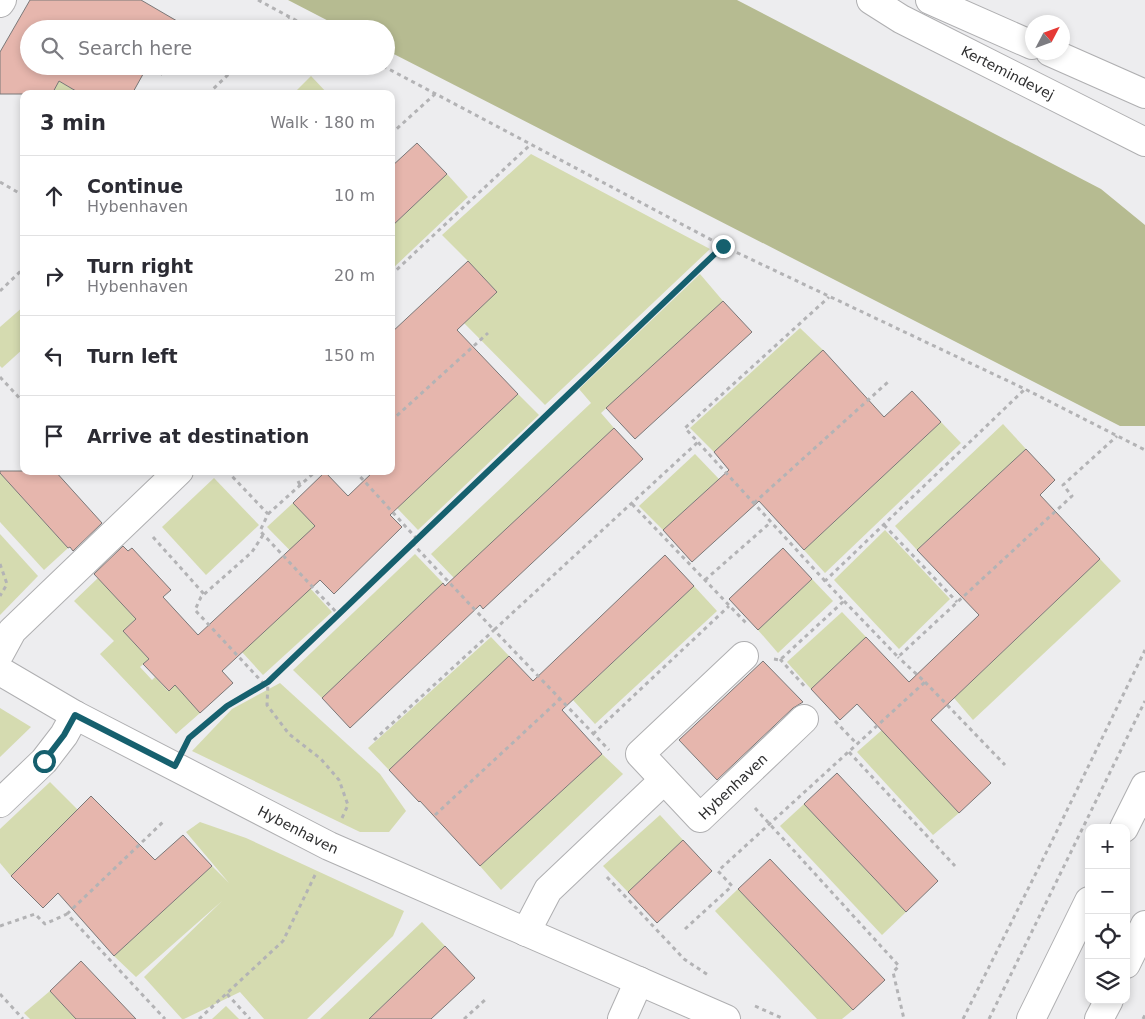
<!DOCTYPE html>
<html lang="en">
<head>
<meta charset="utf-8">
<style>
  :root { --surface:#fff; --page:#f2f2f3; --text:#2b2b33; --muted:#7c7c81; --line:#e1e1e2 }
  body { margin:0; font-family:"DejaVu Sans",sans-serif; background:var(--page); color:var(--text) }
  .controls { position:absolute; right:15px; bottom:15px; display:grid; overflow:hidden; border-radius:10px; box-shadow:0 2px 8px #0003 }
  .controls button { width:45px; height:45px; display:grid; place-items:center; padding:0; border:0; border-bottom:1px solid var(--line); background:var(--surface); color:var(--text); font:25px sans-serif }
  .compass { position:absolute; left:1025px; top:15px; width:45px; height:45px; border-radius:50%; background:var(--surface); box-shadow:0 2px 8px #0003; rotate:49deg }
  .stop { position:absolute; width:15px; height:15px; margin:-11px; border:4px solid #16606e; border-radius:50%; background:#fff }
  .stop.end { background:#16606e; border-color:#fff; box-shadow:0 1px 5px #0008 }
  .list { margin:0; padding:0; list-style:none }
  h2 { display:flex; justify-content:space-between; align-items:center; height:65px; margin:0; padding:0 20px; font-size:21px }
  h2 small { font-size:16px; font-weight:400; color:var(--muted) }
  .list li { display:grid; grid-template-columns:32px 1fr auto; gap:15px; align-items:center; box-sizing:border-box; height:80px; padding:0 20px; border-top:1px solid var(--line) }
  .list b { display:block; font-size:19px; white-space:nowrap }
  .list p { margin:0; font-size:16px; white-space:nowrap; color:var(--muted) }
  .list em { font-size:16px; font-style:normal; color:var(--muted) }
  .icon { flex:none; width:28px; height:28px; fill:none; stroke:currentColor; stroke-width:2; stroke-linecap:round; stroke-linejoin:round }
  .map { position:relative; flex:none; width:1145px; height:1019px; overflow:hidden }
  .search { position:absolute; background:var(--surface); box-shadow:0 2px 8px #0003; left:20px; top:20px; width:375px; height:55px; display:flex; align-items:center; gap:12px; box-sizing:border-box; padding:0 18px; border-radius:28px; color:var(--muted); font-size:19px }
  .panel { position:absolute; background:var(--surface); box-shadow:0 2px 8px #0003; left:20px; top:90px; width:375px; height:385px; border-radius:10px }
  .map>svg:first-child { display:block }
  .green { fill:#d5dbb0 }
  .forest { fill:#b6bb91 }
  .building { fill:#e6b6ad; stroke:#7b7878 }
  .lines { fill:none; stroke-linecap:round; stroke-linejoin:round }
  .minor-casing { stroke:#afafb1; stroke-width:30 }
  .tertiary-casing { stroke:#afafb1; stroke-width:30 }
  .secondary-casing { stroke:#afafb1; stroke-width:30 }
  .path { stroke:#b3b3b5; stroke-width:3; stroke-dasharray:4 4; stroke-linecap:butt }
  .minor { stroke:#fff; stroke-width:28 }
  .tertiary { stroke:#fff; stroke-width:28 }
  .secondary { stroke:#fff; stroke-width:28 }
  .route { stroke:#16606e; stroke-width:6 }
  .labels { text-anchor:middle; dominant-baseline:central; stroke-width:4.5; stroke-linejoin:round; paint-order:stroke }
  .street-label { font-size:14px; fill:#2e2e2f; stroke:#ededef }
</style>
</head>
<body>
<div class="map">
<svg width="1145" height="1019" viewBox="0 0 1145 1019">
  <rect width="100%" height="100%" fill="#ededef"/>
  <!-- green -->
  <g class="green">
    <polygon points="311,76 328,94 293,94"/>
    <polygon points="59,81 81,94 52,94"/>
    <polygon points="531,154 710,249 545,405 464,323 497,292 468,261 442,235"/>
    <polygon points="447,174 468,197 391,270 391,227"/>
    <polygon points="700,274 723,301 601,413 614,428 454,578 431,554 591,403 579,389"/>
    <polygon points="24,306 24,348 2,368 0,366 0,327"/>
    <polygon points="800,328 823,350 714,452 690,428"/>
    <polygon points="518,394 539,415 418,530 397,508"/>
    <polygon points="941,422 961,443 825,573 804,550"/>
    <polygon points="1003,424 1026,449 917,550 895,526"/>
    <polygon points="695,454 719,479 663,530 639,506"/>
    <polygon points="0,473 68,548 44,570 0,522"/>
    <polygon points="214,478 259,525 206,575 162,527"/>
    <polygon points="293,503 332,543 316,577 267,527"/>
    <polygon points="885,530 950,599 899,649 834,580"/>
    <polygon points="0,534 38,576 0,615"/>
    <polygon points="415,554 443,583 322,698 293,670"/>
    <polygon points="1100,559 1121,581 973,720 954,698"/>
    <polygon points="98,578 136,619 123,631 149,659 140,667 152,680 155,677 168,691 175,685 200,713 176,734 100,654 114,641 74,601"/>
    <polygon points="812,579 833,601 778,653 758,630"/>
    <polygon points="694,586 717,611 595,724 573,700"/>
    <polygon points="310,588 332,612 263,675 242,652"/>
    <polygon points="842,612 866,637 811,689 787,662"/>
    <polygon points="491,637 509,656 389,770 368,748"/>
    <polygon points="280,683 380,774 406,811 389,832 360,832 192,751 232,709"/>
    <polygon points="0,708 31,727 0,757"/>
    <polygon points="882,730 959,813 933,835 857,752"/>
    <polygon points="602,754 623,774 501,890 480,866"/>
    <polygon points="50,782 78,810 11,876 0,863 0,829"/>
    <polygon points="804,804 906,912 882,935 780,826"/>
    <polygon points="660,815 683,840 628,892 603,866"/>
    <polygon points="200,822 246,838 404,911 393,936 307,1019 264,1019 240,992 184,1019 182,1019 144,977 222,901 136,977 114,956 212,866 229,883 186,832"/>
    <polygon points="738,889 853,1010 842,1019 817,1019 715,911"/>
    <polygon points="422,922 445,946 369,1019 320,1019"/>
    <polygon points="50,991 76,1019 30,1019 24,1013"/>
    <polygon points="226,1006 239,1019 212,1019"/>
  </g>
  <!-- forest -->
  <polygon class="forest" points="288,0 737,0 1101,189 1145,225 1145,426 1120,426 386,50 386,29 344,29"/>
  <!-- building -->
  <g class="building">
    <polygon points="30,0 141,0 189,28 189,29 29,29 29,66 167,66 162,75 147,67 132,94 81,94 59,81 52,94 0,94 0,52"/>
    <polygon points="417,143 447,174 391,227 391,167"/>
    <polygon points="468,261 497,292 457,330 518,394 390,515 402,527 334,594 320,580 222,671 233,683 200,713 175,685 169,691 143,664 149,659 123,631 136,619 94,574 123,546 128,551 132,548 171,590 163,597 198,635 315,526 293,503 325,472 348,496 374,471 391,471 391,333"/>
    <polygon points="723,301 752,332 635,439 606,408"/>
    <polygon points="823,350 884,417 912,391 941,422 804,550 759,501 692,562 663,530 729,470 714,452"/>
    <polygon points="614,428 643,459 483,609 480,605 350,728 322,698 443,583 445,586"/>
    <polygon points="1026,449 1055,480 1040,495 1100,559 931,720 991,783 959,813 857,704 840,720 811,689 866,637 909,682 979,615 917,550"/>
    <polygon points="0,471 55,471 102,523 73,551 70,547 68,548 0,473"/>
    <polygon points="783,548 812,579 758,630 729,599"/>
    <polygon points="665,555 694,586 562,710 602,754 480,866 420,801 419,802 389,770 509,656 533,681"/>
    <polygon points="763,661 803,702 793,708 717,780 679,740"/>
    <polygon points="837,773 938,881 906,912 804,804"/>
    <polygon points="91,796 155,860 183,835 212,866 114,956 58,893 43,908 11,876"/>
    <polygon points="683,840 712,871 657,923 628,892"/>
    <polygon points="770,859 885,980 853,1010 738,889"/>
    <polygon points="445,946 475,978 431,1019 369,1019"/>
    <polygon points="81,961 136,1019 76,1019 50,991"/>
  </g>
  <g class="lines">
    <!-- minor casing -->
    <g class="minor-casing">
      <g id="minor">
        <polyline points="0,3 2,0"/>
        <polyline points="0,653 12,631 179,471"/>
        <path id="s1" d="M 744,656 L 640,754 L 700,818 L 804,719"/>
        <path id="s2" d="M 0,671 L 75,715 L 329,846 L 726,1019"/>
        <polyline points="0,803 44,761 64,735 75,715"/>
        <polyline points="526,932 548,890 664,780"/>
        <polyline points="622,1019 639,981"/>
      </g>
    </g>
    <!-- tertiary casing -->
    <g class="tertiary-casing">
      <g id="tertiary">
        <polyline points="1124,828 1145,786"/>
        <polyline points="1126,964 1145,925"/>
        <polyline points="1031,1019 1089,901"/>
        <polyline points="1099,1019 1109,1000"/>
      </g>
    </g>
    <!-- secondary casing -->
    <g class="secondary-casing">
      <g id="secondary">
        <path id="s3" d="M 871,0 L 901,19 L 1145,142"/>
        <polyline points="930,0 1032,45"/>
        <polyline points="1050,52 1145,94"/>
      </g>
    </g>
    <!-- path -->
    <g class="path">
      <polyline points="258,0 312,29"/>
      <polyline points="276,29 289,17"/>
      <polyline points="383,66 723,246 1025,389 1145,450"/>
      <polyline points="208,94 237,66"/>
      <polyline points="391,134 435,94"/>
      <polyline points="0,182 24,196"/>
      <polyline points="391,275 531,144"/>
      <polyline points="0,291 24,268"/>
      <polyline points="0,377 24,403"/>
      <polyline points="391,421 488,333"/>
      <polyline points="227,471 268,514 260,531 338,614"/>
      <polyline points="355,471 417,539"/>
      <polyline points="298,481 300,485"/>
      <polyline points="754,503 888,382"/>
      <polyline points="632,504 747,624"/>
      <polyline points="268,514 316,471"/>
      <polyline points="884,525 957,602"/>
      <polyline points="263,535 252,552 201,597 195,610 264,684"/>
      <polyline points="153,537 204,594"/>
      <polyline points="412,543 494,630 698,442"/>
      <polyline points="0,564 7,584 0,596"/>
      <polyline points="705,580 771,522"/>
      <polyline points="825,581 685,428 829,297"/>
      <polyline points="844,601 898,657 1072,496 1063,485 1117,436"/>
      <polyline points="774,659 780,660 844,601 825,581 1025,389"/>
      <polyline points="780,659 806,688"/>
      <polyline points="925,682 1005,765"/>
      <polyline points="835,721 857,744"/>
      <polyline points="593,734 729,606"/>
      <polyline points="188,739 227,706 266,683"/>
      <polyline points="374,740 494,630 609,750"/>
      <polyline points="849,752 955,866"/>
      <polyline points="755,808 899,966 893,972 904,1019"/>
      <polyline points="435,815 560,699"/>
      <polyline points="342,818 348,805 339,780 321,759 289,734 267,705 268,682 723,246"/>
      <polyline points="607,877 684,959 708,975"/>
      <polyline points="67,914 163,822"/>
      <polyline points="0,926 35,914 45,924 67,914 165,1019"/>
      <polyline points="685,929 732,886 718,871 925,682 898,657"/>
      <polyline points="0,994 23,1019"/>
      <polyline points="227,994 250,1019"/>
      <polyline points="755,1006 784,1019"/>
      <polyline points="199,1019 283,941 316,873"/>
      <polyline points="464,1019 485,1000"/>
      <polyline points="963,1019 1051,843 1145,650"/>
      <polyline points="989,1019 1145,701"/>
      <polyline points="1143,1019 1145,1015"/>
    </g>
    <!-- minor -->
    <use href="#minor" class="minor"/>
    <!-- tertiary -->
    <use href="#tertiary" class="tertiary"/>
    <!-- secondary -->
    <use href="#secondary" class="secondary"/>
  </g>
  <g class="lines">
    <!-- route -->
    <polyline class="route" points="44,761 64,735 75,715 175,766 189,738 227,706 268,682 723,246"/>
  </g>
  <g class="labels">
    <!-- street labels -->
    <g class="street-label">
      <text stroke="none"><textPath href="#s3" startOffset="155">Kertemindevej</textPath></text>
      <text stroke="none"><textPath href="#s1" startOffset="276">Hybenhaven</textPath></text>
      <text stroke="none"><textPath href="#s2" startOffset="338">Hybenhaven</textPath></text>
    </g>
  </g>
</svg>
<div class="controls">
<button>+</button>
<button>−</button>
<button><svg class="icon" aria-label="locate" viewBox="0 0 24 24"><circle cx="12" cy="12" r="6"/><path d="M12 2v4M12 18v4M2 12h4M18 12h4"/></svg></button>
<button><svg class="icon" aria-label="layers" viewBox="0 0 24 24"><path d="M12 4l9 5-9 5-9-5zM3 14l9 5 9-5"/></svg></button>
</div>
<svg class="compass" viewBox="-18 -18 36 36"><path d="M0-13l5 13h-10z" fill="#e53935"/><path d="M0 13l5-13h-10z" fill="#7c7c81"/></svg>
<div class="stop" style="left:44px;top:761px"></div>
<div class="stop end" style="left:723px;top:246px"></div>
<div class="search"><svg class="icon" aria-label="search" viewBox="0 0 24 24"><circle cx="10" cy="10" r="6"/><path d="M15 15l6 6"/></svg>Search here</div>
<section class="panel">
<h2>3 min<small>Walk · 180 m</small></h2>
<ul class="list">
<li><svg class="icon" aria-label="ahead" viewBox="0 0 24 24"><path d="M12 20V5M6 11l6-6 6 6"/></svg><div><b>Continue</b><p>Hybenhaven</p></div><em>10 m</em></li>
<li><svg class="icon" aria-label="right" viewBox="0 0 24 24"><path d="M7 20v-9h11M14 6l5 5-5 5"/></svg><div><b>Turn right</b><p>Hybenhaven</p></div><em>20 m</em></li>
<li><svg class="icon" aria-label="left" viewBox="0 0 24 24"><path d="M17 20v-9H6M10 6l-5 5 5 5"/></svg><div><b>Turn left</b></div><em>150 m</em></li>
<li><svg class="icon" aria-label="arrive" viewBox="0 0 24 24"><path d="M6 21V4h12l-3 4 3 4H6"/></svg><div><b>Arrive at destination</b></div></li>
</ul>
</section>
</div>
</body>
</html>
